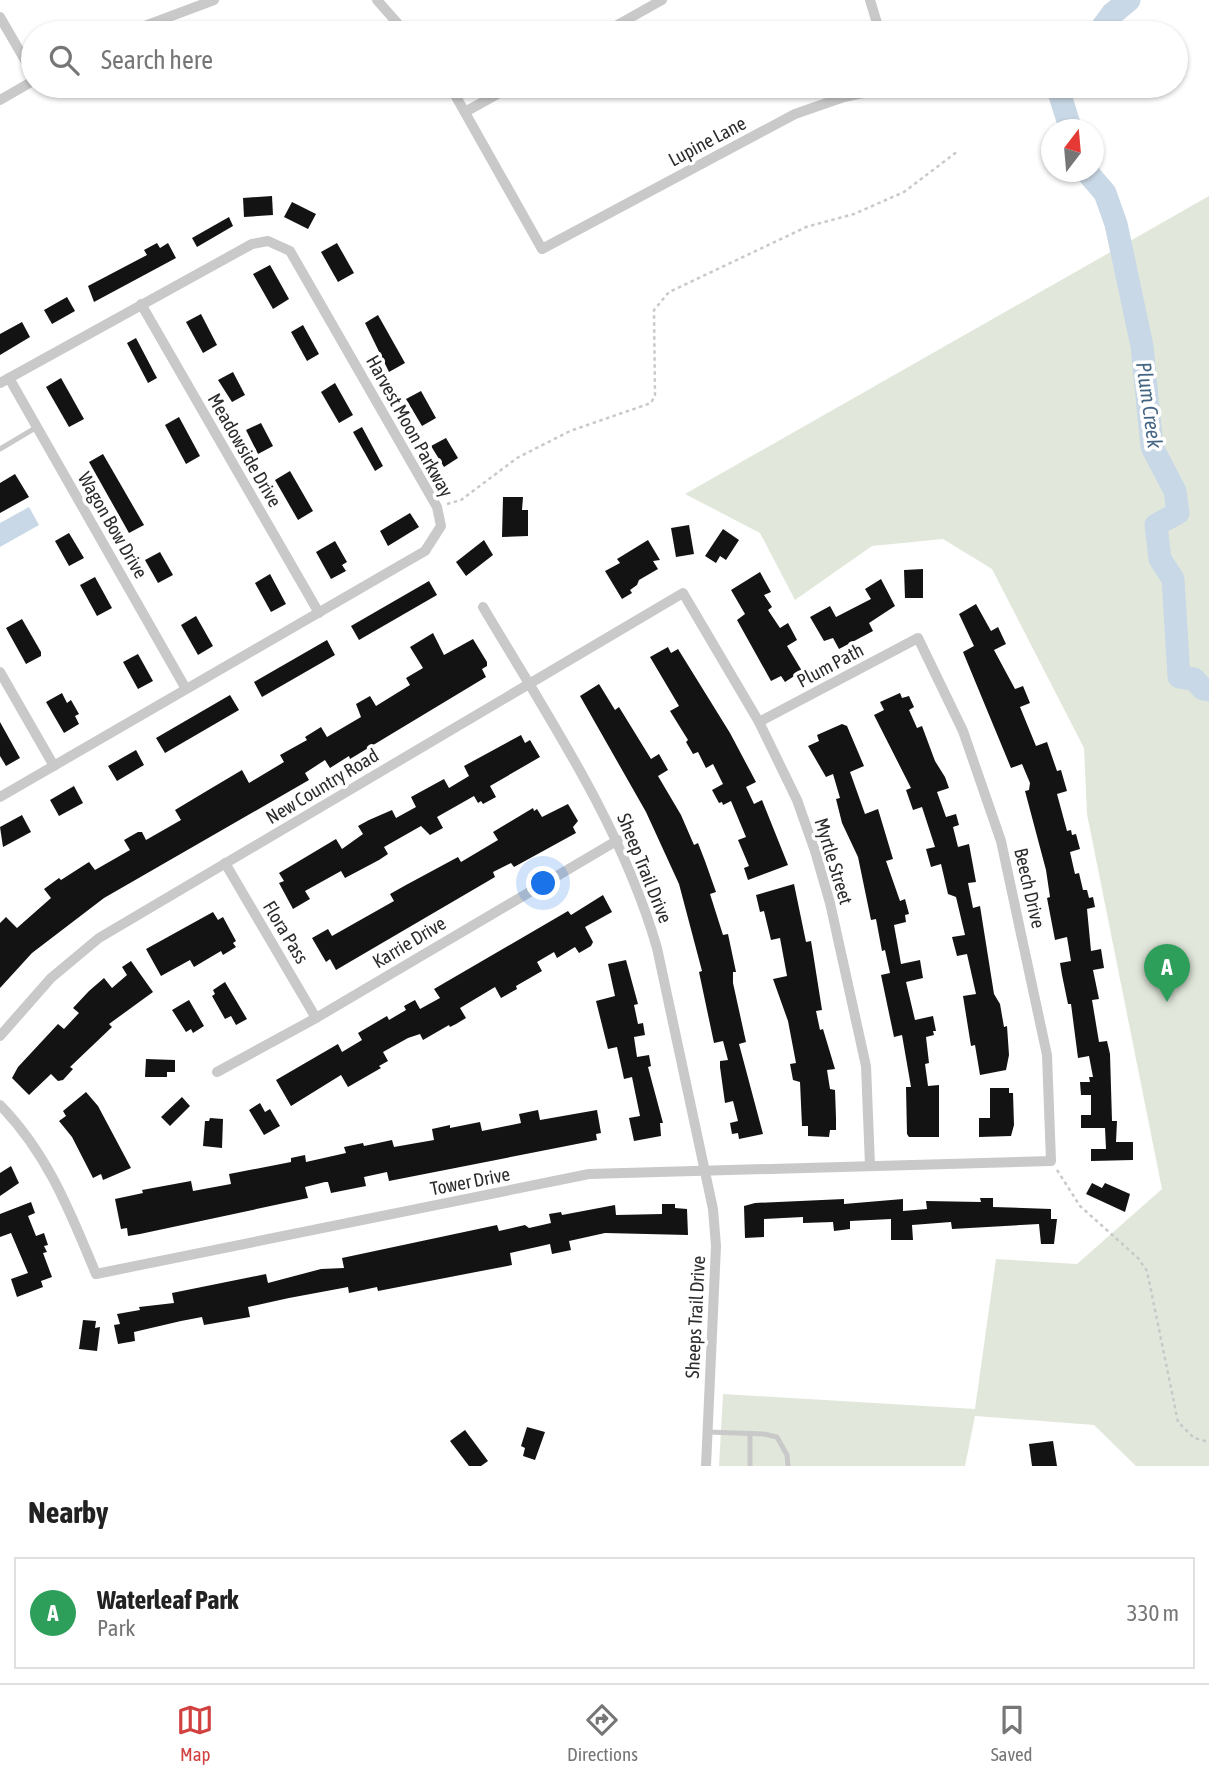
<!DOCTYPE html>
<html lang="en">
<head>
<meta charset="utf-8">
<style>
  :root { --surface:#fff; --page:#f2f2f2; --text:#222; --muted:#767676; --line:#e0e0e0; --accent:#d14140 }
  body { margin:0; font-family:"Asap Condensed",sans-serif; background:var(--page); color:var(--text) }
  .compass { position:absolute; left:1041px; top:119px; width:63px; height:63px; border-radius:50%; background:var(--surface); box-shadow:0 2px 5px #0004; rotate:16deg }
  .you { position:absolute; left:544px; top:884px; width:24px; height:24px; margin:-18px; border:5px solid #fff; border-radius:50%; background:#1a73e8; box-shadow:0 0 0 10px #1a73e833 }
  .badge { display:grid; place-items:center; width:46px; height:46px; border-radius:50%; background:var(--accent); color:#fff; font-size:23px; font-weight:700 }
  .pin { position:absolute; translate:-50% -58px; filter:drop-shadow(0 2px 4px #0008) }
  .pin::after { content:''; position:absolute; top:37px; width:24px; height:21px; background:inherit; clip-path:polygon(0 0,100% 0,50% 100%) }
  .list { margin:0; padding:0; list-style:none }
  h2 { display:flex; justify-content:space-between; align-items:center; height:91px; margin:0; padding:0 28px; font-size:30px }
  h2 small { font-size:23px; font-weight:400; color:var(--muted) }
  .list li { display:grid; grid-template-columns:46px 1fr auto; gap:21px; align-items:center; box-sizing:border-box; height:112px; margin:0 14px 14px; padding:0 14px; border:2px solid var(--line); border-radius:0px }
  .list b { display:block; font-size:26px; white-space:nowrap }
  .list p { margin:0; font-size:23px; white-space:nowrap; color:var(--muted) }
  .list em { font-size:23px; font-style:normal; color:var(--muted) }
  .icon { flex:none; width:38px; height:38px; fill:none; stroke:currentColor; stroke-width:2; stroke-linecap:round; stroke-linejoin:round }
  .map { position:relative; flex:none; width:1209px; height:1466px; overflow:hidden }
  .search { position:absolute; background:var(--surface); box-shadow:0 2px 5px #0004; left:21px; right:21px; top:21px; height:77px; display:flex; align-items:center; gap:18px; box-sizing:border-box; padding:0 24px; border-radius:38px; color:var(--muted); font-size:26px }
  .sheet { height:217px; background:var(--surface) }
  nav { display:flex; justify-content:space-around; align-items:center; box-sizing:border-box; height:98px; border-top:2px solid var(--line); background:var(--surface); font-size:19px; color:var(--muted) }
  nav a { display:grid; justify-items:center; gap:4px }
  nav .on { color:var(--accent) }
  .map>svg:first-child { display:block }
  .green { fill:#e1e8db }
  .water { fill:#c9d8e6 }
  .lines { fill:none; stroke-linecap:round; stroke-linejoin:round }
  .river { stroke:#c9d8e6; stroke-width:23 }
  .building { fill:#131313 }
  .path { stroke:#c9c9c9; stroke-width:2.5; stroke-dasharray:3.5 3.5; stroke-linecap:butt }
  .service { stroke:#c9c9c9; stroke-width:5 }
  .minor { stroke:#c9c9c9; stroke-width:10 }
  .labels { text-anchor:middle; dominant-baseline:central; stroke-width:7; stroke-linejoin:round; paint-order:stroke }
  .street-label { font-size:19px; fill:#2c2c2c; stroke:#fff }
  .water-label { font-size:21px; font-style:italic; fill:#446684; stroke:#fff }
</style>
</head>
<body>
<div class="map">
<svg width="1209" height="1466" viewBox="0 0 1209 1466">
  <rect width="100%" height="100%" fill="#fff"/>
  <!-- green -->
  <polygon class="green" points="1209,196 1209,1466 1136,1466 1094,1425 975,1416 965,1466 719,1466 723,1394 975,1409 996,1259 1077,1264 1162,1189 1087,814 1084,748 992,569 943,539 872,546 795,600 760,533 685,494"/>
  <!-- water -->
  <polygon class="water" points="29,507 39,525 0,547 0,523"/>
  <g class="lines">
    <!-- river -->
    <g class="river">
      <polyline points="1098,33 1112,14 1129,0"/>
      <polyline points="1057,86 1071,130"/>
      <polyline points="1087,172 1105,193 1116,224 1142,346 1152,447 1175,491 1178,513 1156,525 1160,559 1173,579 1179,677 1194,679 1203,689 1209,690"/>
    </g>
  </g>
  <!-- building -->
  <g class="building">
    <polygon points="272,196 273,215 244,217 243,198"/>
    <polygon points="292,202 316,214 308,229 284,217"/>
    <polygon points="229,217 233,226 197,247 192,238"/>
    <polygon points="157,243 160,248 168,243 176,258 94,302 88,286 147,255 144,250"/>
    <polygon points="337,243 354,273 338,282 321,252"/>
    <polygon points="270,265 289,299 273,309 253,274"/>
    <polygon points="67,297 75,311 52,324 44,310"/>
    <polygon points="201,314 217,345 203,353 186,322"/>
    <polygon points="378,315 405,363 389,372 365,323"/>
    <polygon points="22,322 30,337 0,355 0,334"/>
    <polygon points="303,325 319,354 307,361 291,332"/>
    <polygon points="136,338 157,378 148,383 127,343"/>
    <polygon points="233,372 245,395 232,402 218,380"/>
    <polygon points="61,378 84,419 69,427 46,387"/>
    <polygon points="335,383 353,415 339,423 321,392"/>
    <polygon points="421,391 436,418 422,426 406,399"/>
    <polygon points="179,417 200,456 186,464 165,425"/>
    <polygon points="261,423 273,446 258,454 246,430"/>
    <polygon points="362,427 383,466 375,471 353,432"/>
    <polygon points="446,438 458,458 444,467 431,446"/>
    <polygon points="103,454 144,525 129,533 89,462"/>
    <polygon points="290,471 313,511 298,520 275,480"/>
    <polygon points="15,474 29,497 0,513 0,483"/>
    <polygon points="503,497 523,497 522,510 528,510 528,536 502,537"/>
    <polygon points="410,513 419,527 388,546 380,531"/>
    <polygon points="689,525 694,554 676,557 671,528"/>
    <polygon points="723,529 739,540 726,560 720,556 716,563 705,556"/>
    <polygon points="69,533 84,558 69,566 55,541"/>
    <polygon points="484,540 493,555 466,576 456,562"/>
    <polygon points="648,540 660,560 653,561 658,569 639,580 637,585 630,590 632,593 622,599 605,571 620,563 617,559"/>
    <polygon points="335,541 347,562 342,565 346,571 331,579 316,552"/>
    <polygon points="160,552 173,575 158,583 145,560"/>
    <polygon points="923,569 923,598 905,598 904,570"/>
    <polygon points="760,572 771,592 764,595 772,607 768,610 780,628 788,623 797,640 787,646 802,671 785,682 781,676 771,681 737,620 745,614 731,590"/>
    <polygon points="270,574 286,604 271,612 255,583"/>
    <polygon points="95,577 112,608 97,616 80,585"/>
    <polygon points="881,579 895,606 869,623 873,631 839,649 833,638 824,641 810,617 830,606 836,617 871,599 865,589"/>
    <polygon points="429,581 437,595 359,640 351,626"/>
    <polygon points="976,604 991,631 998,627 1006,644 994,650 1015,689 1023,686 1030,703 1020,707 1036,746 1047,742 1057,771 1061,770 1067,791 1057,794 1067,831 1071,830 1072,835 1076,834 1080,849 1070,852 1075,874 1079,873 1083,890 1087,890 1089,898 1093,897 1095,907 1087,909 1091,951 1101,949 1104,968 1093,970 1099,999 1092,1000 1099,1042 1107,1041 1110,1054 1112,1121 1117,1121 1116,1142 1133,1142 1133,1160 1091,1161 1091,1149 1106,1149 1105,1128 1081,1128 1081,1115 1091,1115 1091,1095 1081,1095 1080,1082 1090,1082 1089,1077 1093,1077 1089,1056 1078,1058 1071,1004 1068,1004 1062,975 1060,963 1071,961 1067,937 1055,940 1047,898 1050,897 1046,870 1025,791 1029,790 1030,783 1022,764 1011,768 963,652 974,646 959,614"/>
    <polygon points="196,616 213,646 198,655 181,625"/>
    <polygon points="22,619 41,652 41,656 26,664 6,628"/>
    <polygon points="433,633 444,655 473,639 487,662 487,666 482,669 486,677 350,759 349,756 330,768 325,760 305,773 309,780 104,898 32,953 0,988 0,923 6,917 17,928 51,898 44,889 59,878 61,880 89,862 95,870 130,850 124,840 138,832 142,832 146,840 181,820 175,810 210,789 242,770 249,783 284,762 280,755 307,740 305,737 321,727 327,737 361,717 356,704 370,696 376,706 410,685 406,678 423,668 410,647"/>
    <polygon points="327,640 335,655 262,697 254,682"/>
    <polygon points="668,647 671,653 678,649 730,733 756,782 746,787 754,804 762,800 788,865 748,880 744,868 749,866 738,840 746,837 731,801 723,805 722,802 719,803 712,790 723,784 713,764 706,768 698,752 693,754 686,742 688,740 670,711 679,706 650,657"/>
    <polygon points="138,654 153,681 138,689 123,662"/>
    <polygon points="599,684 615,710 619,707 651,759 659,754 668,770 658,776 681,815 694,845 698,843 705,861 716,892 710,894 723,935 728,934 736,972 733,972 733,983 746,1042 739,1044 763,1134 739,1139 738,1133 732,1134 730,1123 738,1121 733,1101 725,1103 720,1067 720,1061 728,1060 723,1041 714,1043 699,972 702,971 679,884 646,812 580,696"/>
    <polygon points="62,693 67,703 71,700 79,714 75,716 79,724 64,733 46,702"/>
    <polygon points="900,693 902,698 909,696 914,707 909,710 917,728 922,726 935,761 945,777 949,788 937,792 946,817 956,814 959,825 953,827 958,847 969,844 976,882 968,883 973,908 980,906 994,994 1000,1004 1004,1027 1007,1026 1009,1055 1006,1070 980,1075 975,1045 971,1046 963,996 976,994 967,954 957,956 952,937 965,935 956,897 948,894 941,864 931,867 926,849 935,847 922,807 913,810 906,790 911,788 874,715 884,710 880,702"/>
    <polygon points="230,695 239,710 165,753 156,738"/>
    <polygon points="0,722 20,758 6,766 0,756"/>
    <polygon points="842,724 847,726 864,766 850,772 865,814 878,809 893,859 886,861 900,901 905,899 909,914 905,915 906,922 894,925 901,964 920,960 923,978 906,982 915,1020 933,1016 936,1031 933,1031 934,1035 926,1037 929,1063 925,1064 928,1086 939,1085 939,1137 909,1137 907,1134 906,1087 911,1087 902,1035 894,1037 881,975 890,973 885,950 882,951 876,919 871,920 858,857 842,823 836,799 840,798 833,774 826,777 808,746 819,741 817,735"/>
    <polygon points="521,735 525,743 530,740 540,757 490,786 496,797 483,804 481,801 478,803 474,796 437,817 443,828 430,835 421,826 384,847 388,854 379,860 345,878 341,871 305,891 310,899 293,909 279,883 284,881 279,873 336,839 342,849 363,834 358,826 369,820 392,810 396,818 416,807 411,797 444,779 449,788 469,776 464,766"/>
    <polygon points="136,750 144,765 117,781 108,766"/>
    <polygon points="74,786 83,803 59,816 50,800"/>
    <polygon points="568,804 578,821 573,827 576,833 514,867 511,863 493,872 495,877 336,970 330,959 326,962 312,938 328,929 332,936 394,901 390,894 406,885 458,857 461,862 498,840 493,832 533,808 534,811 537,809 542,817"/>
    <polygon points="22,815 31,832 3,847 0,827"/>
    <polygon points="794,884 806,942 811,941 813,953 822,1010 816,1011 820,1030 823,1029 835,1069 827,1070 830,1089 835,1090 836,1118 836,1130 830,1130 829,1137 808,1136 808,1126 802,1126 800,1082 793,1080 790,1064 796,1063 788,1021 773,979 787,976 780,938 771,940 764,911 760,912 756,895"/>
    <polygon points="603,895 612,912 585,927 593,942 591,946 579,953 575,947 557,958 554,952 537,962 542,971 516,986 517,989 501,998 495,987 460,1008 466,1018 456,1024 450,1027 449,1025 423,1040 420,1034 408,1038 383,1052 388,1061 379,1066 381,1068 348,1087 341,1075 291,1106 276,1080 338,1044 342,1052 362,1040 358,1033 387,1016 389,1020 406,1010 404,1006 415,1000 420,1009 440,998 434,989 568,911 571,915"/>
    <polygon points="213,912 218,920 223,917 236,941 233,943 236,947 223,955 221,951 194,967 190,960 161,976 146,949"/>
    <polygon points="626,960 638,1004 634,1005 638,1024 643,1023 645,1035 634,1037 637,1057 649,1055 651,1066 648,1067 663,1123 660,1123 661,1136 634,1141 629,1118 640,1116 632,1077 624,1079 617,1047 608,1049 596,1001 615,996 608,964"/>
    <polygon points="131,961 153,992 109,1024 112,1027 70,1067 73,1069 63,1080 58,1081 51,1074 29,1095 12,1078 18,1067 58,1024 64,1029 79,1013 73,1008 89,991 104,978 112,988 127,975 122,967"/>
    <polygon points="225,982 247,1019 236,1025 231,1016 225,1019 212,996 215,994 213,990"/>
    <polygon points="189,1000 204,1026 193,1033 191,1029 186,1032 172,1010"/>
    <polygon points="146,1059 175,1060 175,1072 167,1072 167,1077 145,1077"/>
    <polygon points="990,1088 1009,1088 1009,1093 1013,1093 1014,1125 1011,1136 979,1137 979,1118 990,1118"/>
    <polygon points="86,1092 98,1106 131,1168 103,1180 101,1174 93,1178 72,1137 59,1121 66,1116 63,1111"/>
    <polygon points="182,1097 190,1106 170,1126 161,1117"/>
    <polygon points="260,1103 265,1112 270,1109 280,1126 264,1135 249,1110"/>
    <polygon points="538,1110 540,1120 597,1110 601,1133 596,1134 597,1140 389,1181 387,1172 364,1177 366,1186 331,1193 328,1182 325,1182 305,1187 308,1198 140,1234 128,1236 127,1228 121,1229 115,1199 143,1193 142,1190 191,1181 193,1191 231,1184 229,1174 291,1162 291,1158 305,1155 306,1162 346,1153 344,1147 363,1143 364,1146 392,1140 394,1147 434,1140 432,1129 450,1125 450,1128 480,1122 482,1131 521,1123 519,1114"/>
    <polygon points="210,1118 223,1119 222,1148 203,1146 205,1121 209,1121"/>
    <polygon points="11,1166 19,1183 0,1196 0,1173"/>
    <polygon points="1092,1183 1102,1188 1105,1183 1130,1194 1125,1212 1086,1194"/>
    <polygon points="980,1198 993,1198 993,1207 1051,1209 1051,1219 1057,1219 1054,1244 1041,1244 1039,1224 952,1229 951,1222 912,1225 913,1240 891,1240 891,1219 850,1221 850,1229 834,1231 833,1222 803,1223 803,1217 764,1219 764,1237 745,1238 744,1206 755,1203 844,1199 844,1204 903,1199 903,1211 927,1209 926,1201 981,1202"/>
    <polygon points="31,1202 35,1213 28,1216 36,1236 44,1233 48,1245 44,1246 47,1252 43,1253 52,1277 41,1281 43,1287 17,1297 11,1279 28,1273 11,1233 0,1237 0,1214"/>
    <polygon points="662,1204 675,1204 675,1208 687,1209 688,1235 605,1233 569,1241 571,1250 552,1254 550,1244 510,1253 512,1265 378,1291 377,1287 349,1293 348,1287 289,1298 248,1307 250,1317 204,1325 202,1317 181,1321 134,1332 135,1341 118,1344 114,1325 120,1324 117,1314 140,1310 139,1307 174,1303 172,1293 266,1274 268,1283 321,1269 344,1268 342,1258 497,1225 499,1231 525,1225 529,1228 551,1223 549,1214 561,1212 562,1215 615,1205 616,1215 662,1214"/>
    <polygon points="83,1320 96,1321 95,1328 100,1327 97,1351 79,1349"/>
    <polygon points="527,1427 545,1432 535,1460 523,1456 525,1448 521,1446"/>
    <polygon points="465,1430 488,1461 481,1466 469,1466 450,1441"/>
    <polygon points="1053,1441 1057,1466 1032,1466 1029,1444"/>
  </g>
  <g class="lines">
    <!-- path -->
    <g class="path">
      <polyline points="447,504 461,500 517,458 570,431 651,403 655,395 654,310 669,292 806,227 854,214 904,192 958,151"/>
      <polyline points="1057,1170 1080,1206 1138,1258 1147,1271 1178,1422 1194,1438 1209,1442"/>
    </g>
    <!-- service -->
    <g class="service">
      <polyline points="0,449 37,427"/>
      <polyline points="708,1432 764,1434 777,1437 787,1455 788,1466"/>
      <polyline points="750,1466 750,1433"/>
    </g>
    <!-- minor -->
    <g class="minor">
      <polyline points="377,0 406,33"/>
      <polyline points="870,0 880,33"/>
      <polyline points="0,17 33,74"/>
      <polyline points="126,33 214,0"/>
      <polyline points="603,33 662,0"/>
      <polyline points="450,86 542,249 795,114 844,97 896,86"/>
      <polyline points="0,100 33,81"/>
      <polyline points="465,112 512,86"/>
      <polyline points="141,304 319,613"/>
      <polyline points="9,378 186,689"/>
      <polyline points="0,383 252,244 268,241 290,251 437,507 441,526 425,551 0,797"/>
      <path d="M 483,607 C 548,717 621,824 657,948 L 713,1209 L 716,1246 L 706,1466"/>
      <polyline points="0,672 54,766"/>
      <polyline points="225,863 316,1018"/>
      <polyline points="0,1036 51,978 99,938 683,593 759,722 797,800 815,851 830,903 866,1066 870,1165"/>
      <polyline points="217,1072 316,1018 618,840"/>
      <path d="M 0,1105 C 48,1154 70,1212 96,1274 L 589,1174 L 1051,1161 L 1047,1055 L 1001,841 L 963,731 L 918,638 L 759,722"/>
    </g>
  </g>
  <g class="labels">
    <!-- street labels -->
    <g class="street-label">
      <text transform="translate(707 141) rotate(-28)">Lupine Lane</text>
      <text transform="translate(410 426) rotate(61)">Harvest Moon Parkway</text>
      <text transform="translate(245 450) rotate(60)">Meadowside Drive</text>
      <text transform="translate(113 525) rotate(60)">Wagon Bow Drive</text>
      <text transform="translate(830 665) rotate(-28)">Plum Path</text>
      <text transform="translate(322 786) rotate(-31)">New Country Road</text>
      <text transform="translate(834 861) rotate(73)">Myrtle Street</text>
      <text transform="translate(645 868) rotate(68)">Sheep Trail Drive</text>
      <text transform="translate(1030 888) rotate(77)">Beech Drive</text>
      <text transform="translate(286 932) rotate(59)">Flora Pass</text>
      <text transform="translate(409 942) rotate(-31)">Karrie Drive</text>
      <text transform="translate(470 1181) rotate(-11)">Tower Drive</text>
      <text transform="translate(695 1317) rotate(-87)">Sheeps Trail Drive</text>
    </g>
    <!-- water labels -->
    <g class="water-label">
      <text transform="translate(1150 405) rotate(82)">Plum Creek</text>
    </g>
  </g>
</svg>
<svg class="compass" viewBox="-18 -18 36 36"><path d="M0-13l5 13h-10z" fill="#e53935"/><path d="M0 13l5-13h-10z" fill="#767676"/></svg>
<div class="you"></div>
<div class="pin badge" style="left:1167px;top:1002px;background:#2e9e5b">A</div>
<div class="search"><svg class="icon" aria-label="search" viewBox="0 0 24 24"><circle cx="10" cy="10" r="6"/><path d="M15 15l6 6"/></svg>Search here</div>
</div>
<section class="sheet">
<h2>Nearby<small></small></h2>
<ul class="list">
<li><span class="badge" style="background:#2e9e5b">A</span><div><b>Waterleaf Park</b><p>Park</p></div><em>330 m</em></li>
</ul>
</section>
<nav>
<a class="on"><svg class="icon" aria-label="map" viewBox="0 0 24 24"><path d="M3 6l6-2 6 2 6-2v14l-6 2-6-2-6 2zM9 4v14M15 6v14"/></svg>Map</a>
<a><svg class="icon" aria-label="directions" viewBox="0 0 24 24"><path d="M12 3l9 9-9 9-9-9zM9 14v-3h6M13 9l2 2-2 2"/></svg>Directions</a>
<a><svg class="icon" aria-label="saved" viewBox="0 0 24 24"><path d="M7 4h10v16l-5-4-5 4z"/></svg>Saved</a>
</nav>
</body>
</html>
